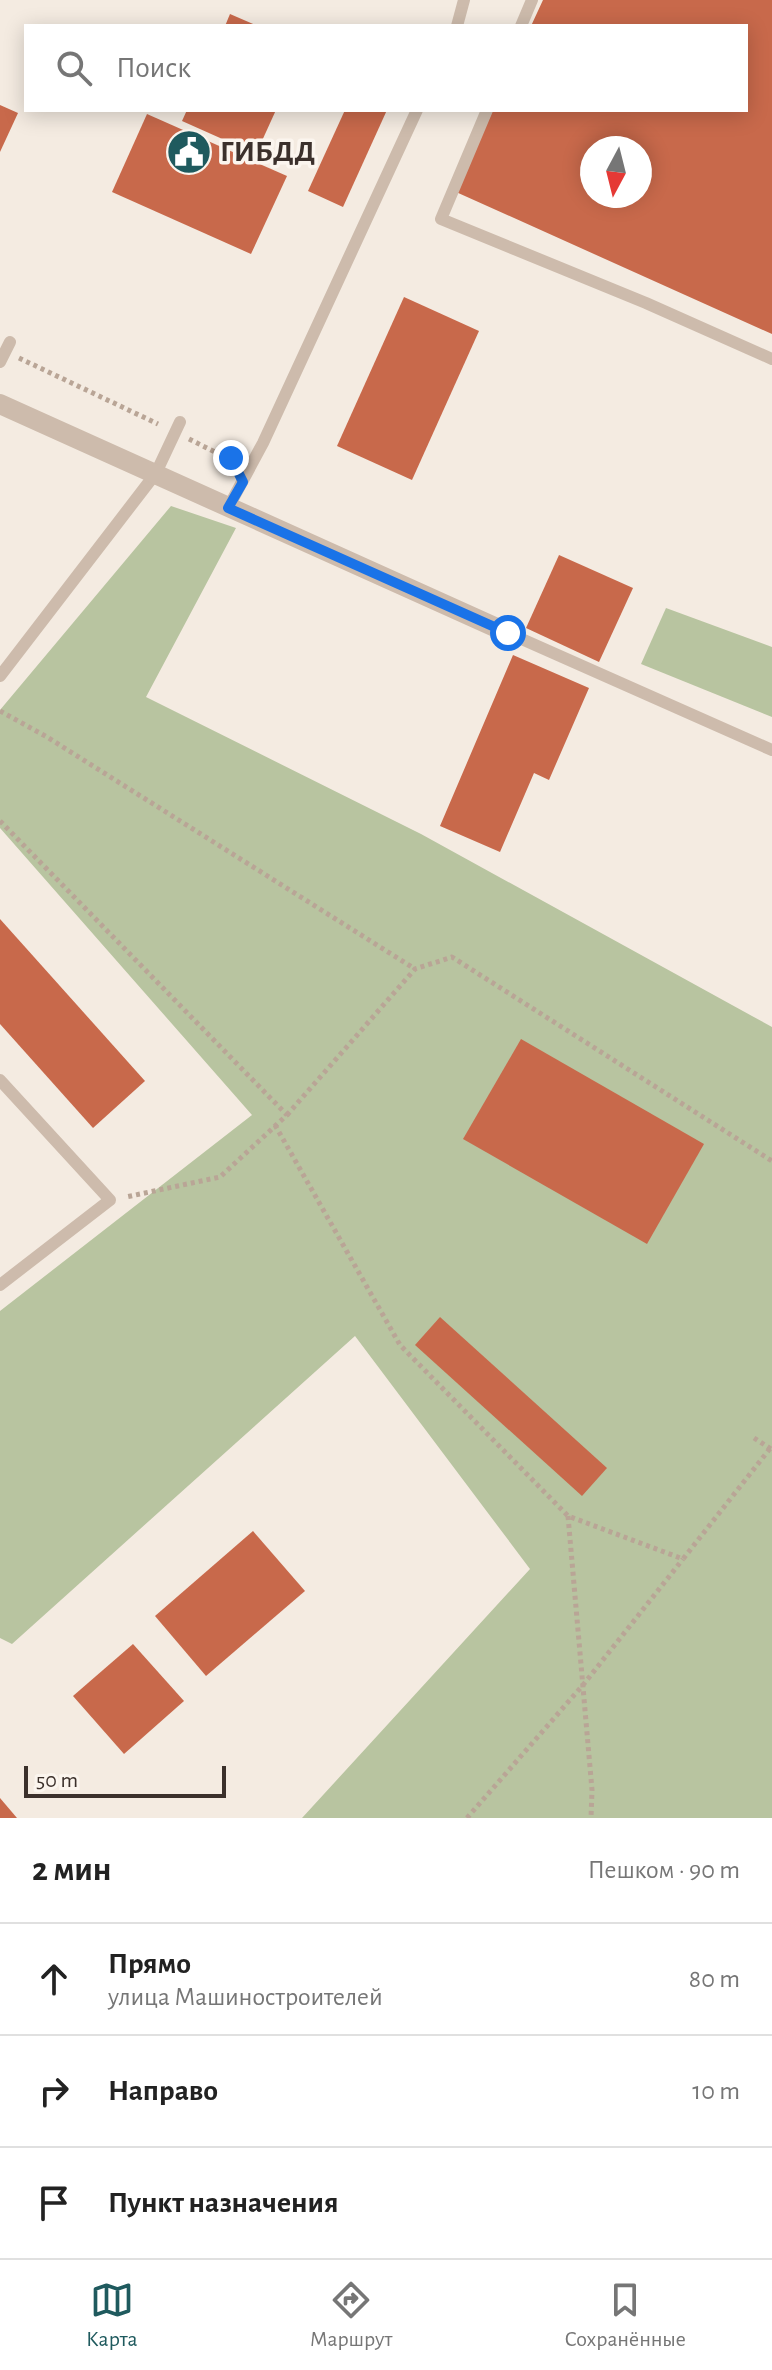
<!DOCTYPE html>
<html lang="ru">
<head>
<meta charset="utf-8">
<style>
  :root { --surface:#fff; --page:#f6f6f6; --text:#222; --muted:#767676; --line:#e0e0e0; --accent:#1f5a5e }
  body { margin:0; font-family:"Alegreya Sans",sans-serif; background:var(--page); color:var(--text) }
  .compass { position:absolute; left:580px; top:136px; width:72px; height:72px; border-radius:50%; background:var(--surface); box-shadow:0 4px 20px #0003; rotate:187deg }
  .scale { position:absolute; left:24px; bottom:20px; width:202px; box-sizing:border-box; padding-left:8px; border:4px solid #3b302b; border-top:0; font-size:22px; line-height:28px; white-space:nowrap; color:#3b302b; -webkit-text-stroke:6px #fbf5ee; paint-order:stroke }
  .stop { position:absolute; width:24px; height:24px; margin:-18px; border:6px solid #1a73e8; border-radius:50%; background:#fff }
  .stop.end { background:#1a73e8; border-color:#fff; box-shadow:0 2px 8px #0008 }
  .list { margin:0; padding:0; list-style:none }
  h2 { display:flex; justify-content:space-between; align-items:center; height:104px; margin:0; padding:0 32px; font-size:34px }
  h2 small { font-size:26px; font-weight:400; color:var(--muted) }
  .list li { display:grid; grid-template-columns:52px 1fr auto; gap:24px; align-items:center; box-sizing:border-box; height:112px; padding:0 32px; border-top:2px solid var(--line) }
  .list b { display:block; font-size:30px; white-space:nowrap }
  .list p { margin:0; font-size:26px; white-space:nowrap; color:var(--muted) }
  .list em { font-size:26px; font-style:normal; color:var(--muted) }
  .icon { flex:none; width:44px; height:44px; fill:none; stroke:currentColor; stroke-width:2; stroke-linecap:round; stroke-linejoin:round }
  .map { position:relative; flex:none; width:772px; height:1818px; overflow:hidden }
  .search { position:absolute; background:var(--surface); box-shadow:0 4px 20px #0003; left:24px; right:24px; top:24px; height:88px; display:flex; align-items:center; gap:20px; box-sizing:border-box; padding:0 28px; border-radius:0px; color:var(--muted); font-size:30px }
  .sheet { height:440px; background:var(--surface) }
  nav { display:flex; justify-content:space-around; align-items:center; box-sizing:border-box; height:112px; border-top:2px solid var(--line); background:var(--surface); font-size:22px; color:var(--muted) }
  nav a { display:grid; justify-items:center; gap:4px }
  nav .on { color:var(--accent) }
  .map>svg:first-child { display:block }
  .green { fill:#b8c4a0 }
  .building { fill:#c8694b; fill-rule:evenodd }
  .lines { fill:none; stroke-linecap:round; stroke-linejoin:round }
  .path { stroke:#b9a596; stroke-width:5; stroke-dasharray:4 4; stroke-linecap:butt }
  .service { stroke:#cdbbac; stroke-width:12 }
  .minor { stroke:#cdbbac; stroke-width:20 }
  .route { stroke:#1a73e8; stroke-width:10 }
  .labels { text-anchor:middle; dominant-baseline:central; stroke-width:7; stroke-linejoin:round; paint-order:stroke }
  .poi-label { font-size:30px; font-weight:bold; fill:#3b302b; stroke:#fbf5ee; text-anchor:start }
</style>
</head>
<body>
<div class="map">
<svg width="772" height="1818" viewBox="0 0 772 1818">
  <rect width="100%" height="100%" fill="#f4ebe1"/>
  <!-- green -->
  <g class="green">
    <polygon points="171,506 236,528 146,697 421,834 772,1027 772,1818 302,1818 530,1569 355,1336 12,1644 0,1638 0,1311 252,1115 0,828 0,710"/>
    <polygon points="666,608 772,647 772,717 641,664"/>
  </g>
  <!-- building -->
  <g class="building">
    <path d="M 543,0 L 772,0 L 772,334 L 456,192 L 493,110 L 746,110 L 746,26 L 531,26 ZM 592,148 L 640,148 L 640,196 L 592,196 Z"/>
    <polygon points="230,14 258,26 225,26"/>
    <polygon points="0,105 18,113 0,152"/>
    <polygon points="187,110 276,110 256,154 182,121"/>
    <polygon points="345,110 387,110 343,207 308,191"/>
    <polygon points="147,114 287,176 251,254 112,192"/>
    <polygon points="404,297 479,331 412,480 337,446"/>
    <polygon points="559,555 633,588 599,662 526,628"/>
    <polygon points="513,655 589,688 549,780 534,773 500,852 440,826"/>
    <polygon points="0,919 145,1081 93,1128 0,1024"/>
    <polygon points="521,1039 704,1144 647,1244 463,1139"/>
    <polygon points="440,1317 607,1468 582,1496 415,1345"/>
    <polygon points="253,1531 305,1591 206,1676 155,1616"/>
    <polygon points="133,1644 184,1701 124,1754 73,1696"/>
    <polygon points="0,1798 17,1818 0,1818"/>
  </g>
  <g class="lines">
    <!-- path -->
    <g class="path">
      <polyline points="19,358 158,424"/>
      <polyline points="189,439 233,461"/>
      <polyline points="0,711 47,737 415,969"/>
      <polyline points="0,821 287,1115 220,1177 126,1197"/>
      <polyline points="287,1115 415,969 452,957 772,1161"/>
      <polyline points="275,1125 400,1345 568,1516 683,1559 772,1446"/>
      <polyline points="754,1438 771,1449"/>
      <polyline points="568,1516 592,1790 591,1818"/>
      <polyline points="467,1818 583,1685 683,1559"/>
    </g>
    <!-- service -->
    <g class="service">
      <polyline points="457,26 464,0"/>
      <polyline points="521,26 532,0"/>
      <polyline points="487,110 441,219 646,303 772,359"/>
      <polyline points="0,362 10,342"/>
      <polyline points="228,508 263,443 417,110"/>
      <polyline points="508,633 772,750"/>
      <polyline points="0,676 156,473 180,422"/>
      <polyline points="0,1080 110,1200 0,1285"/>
    </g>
    <!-- minor -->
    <polyline class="minor" points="0,404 508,633"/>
  </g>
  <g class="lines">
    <!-- route -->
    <polyline class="route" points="231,458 243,482 228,508 508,633"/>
  </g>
  <!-- icons -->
  <defs>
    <g id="civic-disc" transform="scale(2.3)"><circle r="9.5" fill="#1f5a5e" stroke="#fbf5ee"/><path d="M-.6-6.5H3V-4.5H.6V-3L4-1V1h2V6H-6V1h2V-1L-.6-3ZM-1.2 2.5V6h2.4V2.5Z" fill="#fff"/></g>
  </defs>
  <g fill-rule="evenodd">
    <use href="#civic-disc" x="189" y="152"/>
  </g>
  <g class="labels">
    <!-- poi labels -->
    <g class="poi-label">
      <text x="220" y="152">ГИБДД</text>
    </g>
  </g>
</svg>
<svg class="compass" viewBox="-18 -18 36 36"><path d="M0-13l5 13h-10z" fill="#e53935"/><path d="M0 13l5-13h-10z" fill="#767676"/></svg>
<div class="scale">50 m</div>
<div class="stop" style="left:508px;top:633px"></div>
<div class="stop end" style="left:231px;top:458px"></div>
<div class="search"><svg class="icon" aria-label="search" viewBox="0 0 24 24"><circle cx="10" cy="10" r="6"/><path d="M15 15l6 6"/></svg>Поиск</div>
</div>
<section class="sheet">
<h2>2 мин<small>Пешком · 90 m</small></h2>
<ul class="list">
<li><svg class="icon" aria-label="ahead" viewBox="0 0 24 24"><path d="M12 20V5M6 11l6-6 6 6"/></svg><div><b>Прямо</b><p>улица Машиностроителей</p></div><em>80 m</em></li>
<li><svg class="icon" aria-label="right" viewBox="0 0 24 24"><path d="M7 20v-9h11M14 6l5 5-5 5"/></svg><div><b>Направо</b></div><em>10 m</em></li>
<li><svg class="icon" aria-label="arrive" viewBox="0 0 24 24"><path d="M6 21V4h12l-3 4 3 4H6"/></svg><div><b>Пункт назначения</b></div></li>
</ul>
</section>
<nav>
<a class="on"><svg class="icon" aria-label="map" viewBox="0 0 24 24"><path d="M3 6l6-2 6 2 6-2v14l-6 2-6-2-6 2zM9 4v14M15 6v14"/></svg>Карта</a>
<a><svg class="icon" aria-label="directions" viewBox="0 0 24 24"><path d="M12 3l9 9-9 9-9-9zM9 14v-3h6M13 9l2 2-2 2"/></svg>Маршрут</a>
<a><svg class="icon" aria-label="saved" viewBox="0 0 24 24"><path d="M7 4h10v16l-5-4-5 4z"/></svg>Сохранённые</a>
</nav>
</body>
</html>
